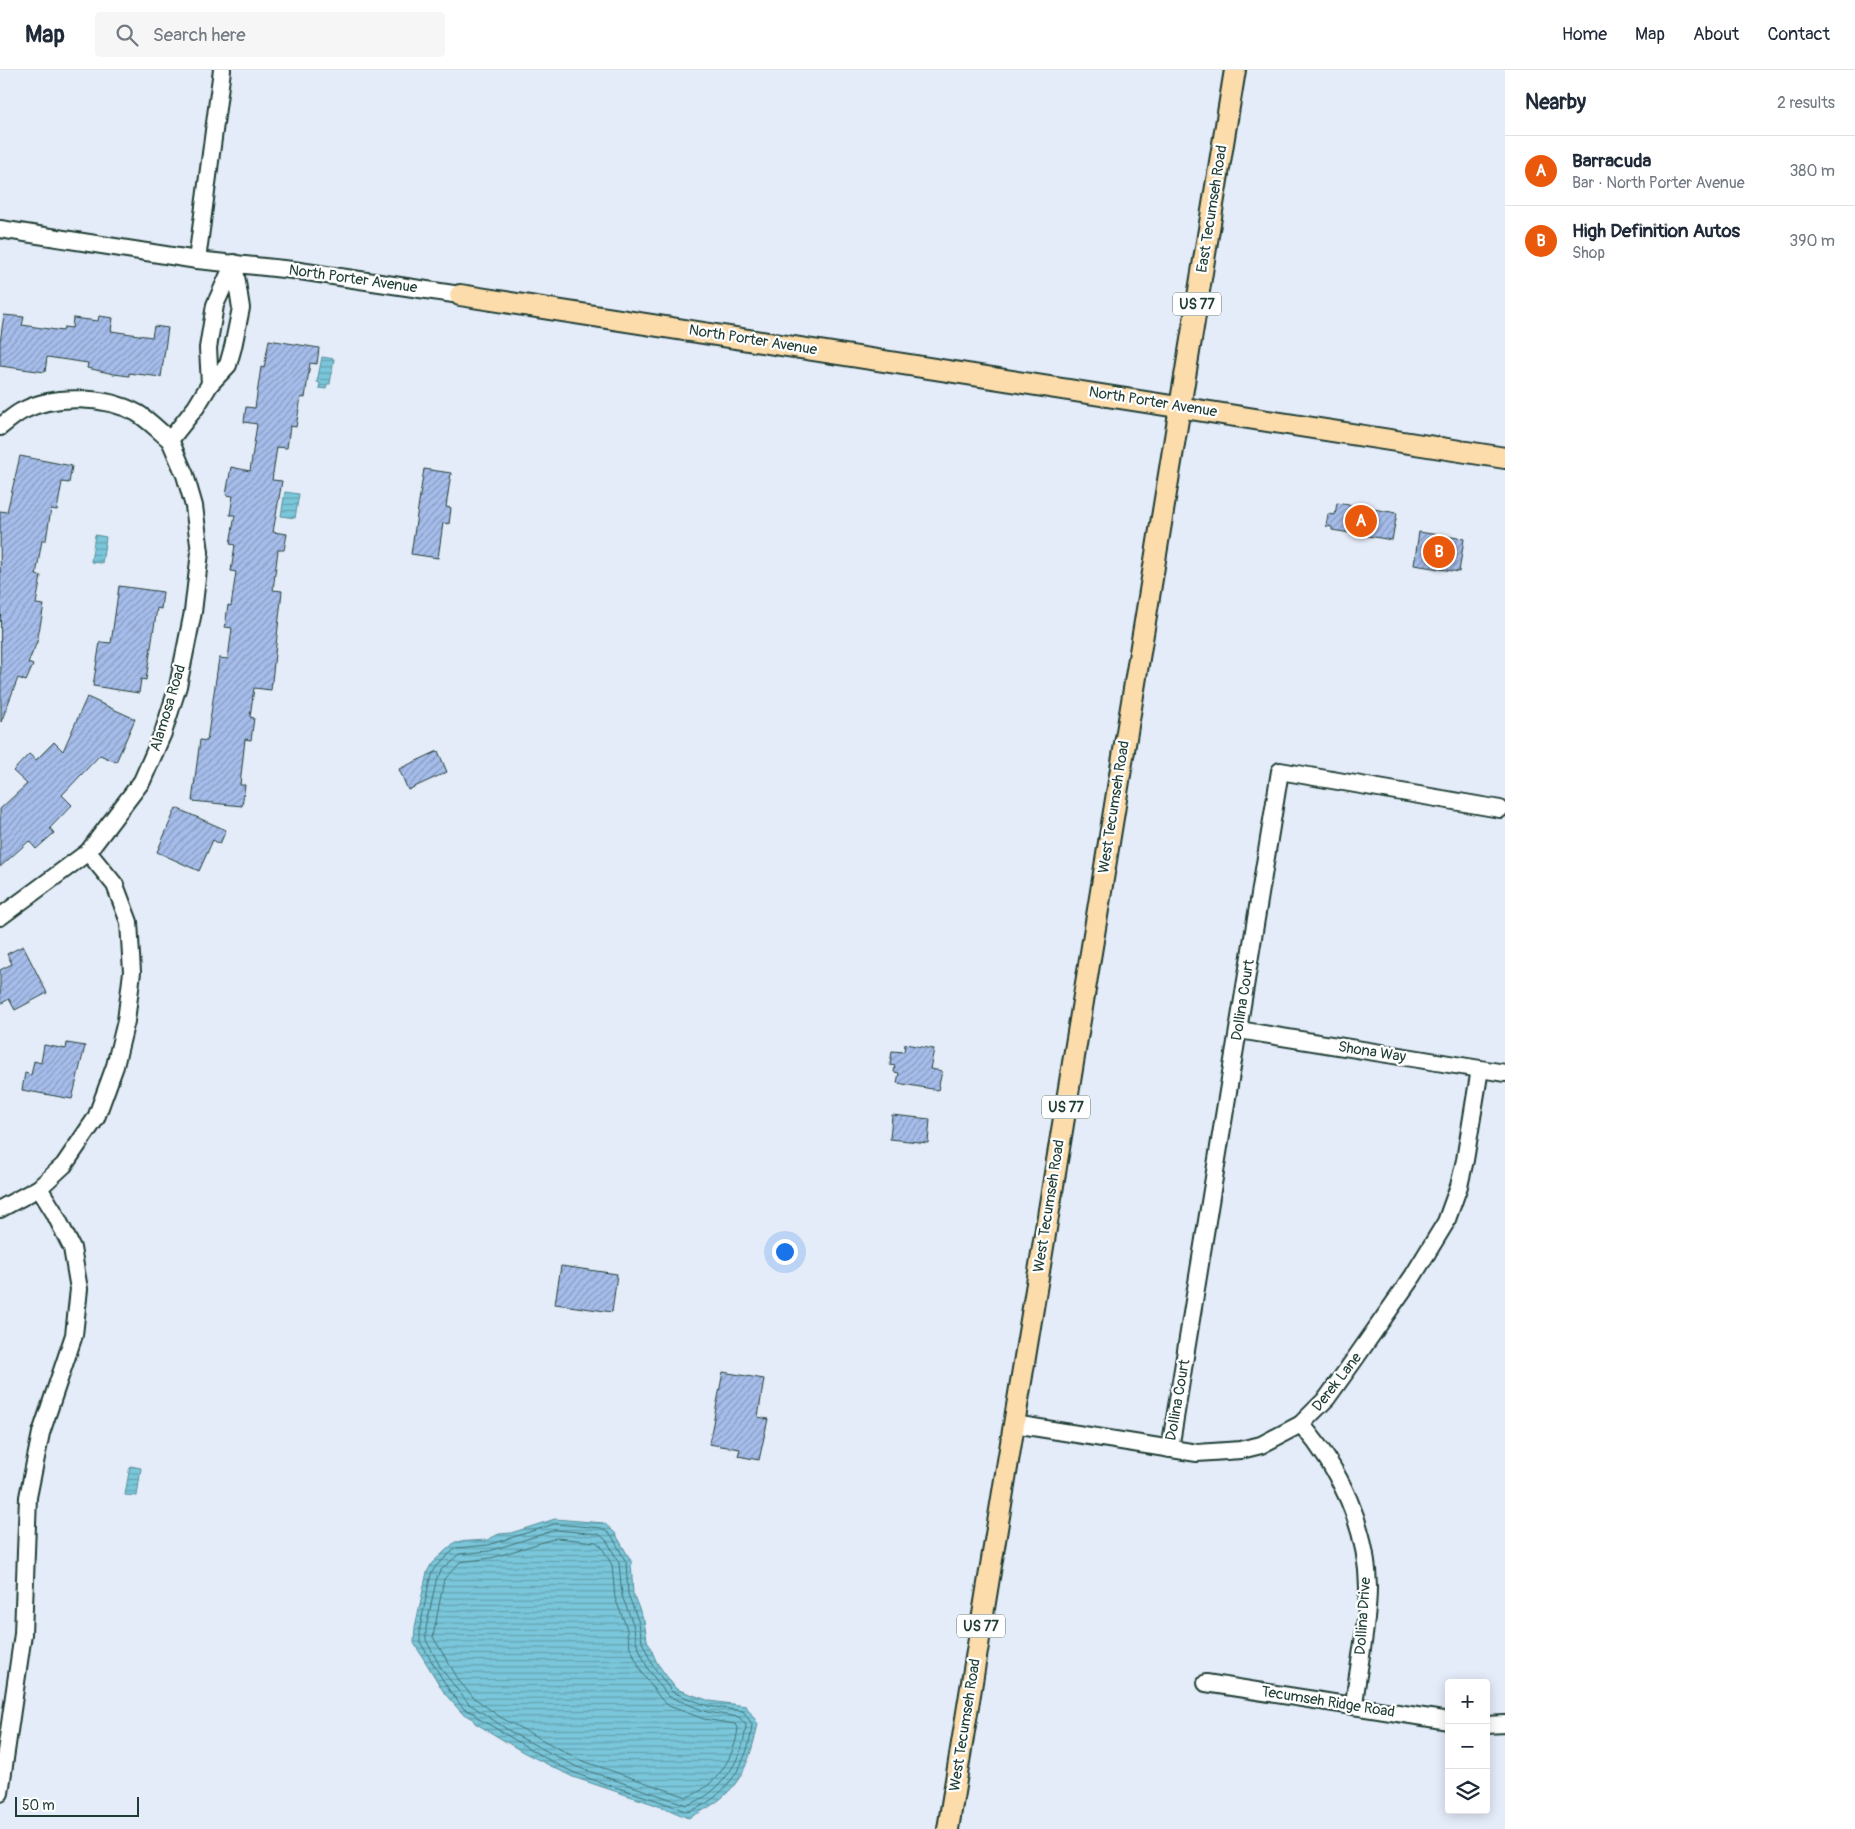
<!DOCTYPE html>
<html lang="en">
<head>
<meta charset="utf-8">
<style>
  :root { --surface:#fff; --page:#f6f6f7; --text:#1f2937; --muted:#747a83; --line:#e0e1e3; --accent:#ea580c }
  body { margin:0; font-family:Pangolin,sans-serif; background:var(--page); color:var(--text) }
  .controls { position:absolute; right:15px; bottom:15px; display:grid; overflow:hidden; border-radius:5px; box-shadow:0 2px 12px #0003 }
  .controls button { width:45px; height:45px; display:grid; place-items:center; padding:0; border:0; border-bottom:1px solid var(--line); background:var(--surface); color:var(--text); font:25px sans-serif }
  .scale { position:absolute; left:15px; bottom:12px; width:124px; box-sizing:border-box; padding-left:5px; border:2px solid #1f3d34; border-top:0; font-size:14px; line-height:18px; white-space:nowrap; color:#1f3d34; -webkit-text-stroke:4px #fff; paint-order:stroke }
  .you { position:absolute; left:784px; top:1181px; width:18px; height:18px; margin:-12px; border:4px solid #fff; border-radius:50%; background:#1a73e8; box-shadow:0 0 0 8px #1a73e833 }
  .badge { display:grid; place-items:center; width:32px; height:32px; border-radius:50%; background:var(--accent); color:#fff; font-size:16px; font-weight:700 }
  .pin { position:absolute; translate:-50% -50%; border:2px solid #fff; box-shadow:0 1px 5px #0006 }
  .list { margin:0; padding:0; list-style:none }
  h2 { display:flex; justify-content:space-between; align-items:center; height:65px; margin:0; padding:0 20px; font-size:21px }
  h2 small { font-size:16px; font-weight:400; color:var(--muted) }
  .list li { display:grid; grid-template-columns:32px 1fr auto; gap:15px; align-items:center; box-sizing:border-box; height:70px; padding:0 20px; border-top:1px solid var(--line) }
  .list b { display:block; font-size:19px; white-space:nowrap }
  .list p { margin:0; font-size:16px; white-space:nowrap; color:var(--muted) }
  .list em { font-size:16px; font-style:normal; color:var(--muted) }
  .icon { flex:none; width:28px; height:28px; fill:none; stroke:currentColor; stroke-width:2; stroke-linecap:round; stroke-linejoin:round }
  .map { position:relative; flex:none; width:1505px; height:1759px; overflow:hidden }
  header { display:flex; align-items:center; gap:30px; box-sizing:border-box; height:70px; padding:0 25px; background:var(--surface); border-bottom:1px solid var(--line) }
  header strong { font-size:24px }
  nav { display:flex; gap:28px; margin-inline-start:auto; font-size:18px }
  .search { width:350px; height:45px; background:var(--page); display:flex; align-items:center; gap:12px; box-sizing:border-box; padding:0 18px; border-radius:5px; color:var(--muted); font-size:19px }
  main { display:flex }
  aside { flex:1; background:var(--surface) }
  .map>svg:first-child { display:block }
  .water { fill:url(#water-rules); stroke:#568f98 }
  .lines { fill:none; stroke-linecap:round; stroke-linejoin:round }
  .shore { stroke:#437476; stroke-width:1 }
  .building { fill:url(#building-hatch); stroke:#1f3d34 }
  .minor-casing { stroke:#1f3d34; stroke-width:20 }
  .major-casing { stroke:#1f3d34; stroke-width:24 }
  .minor { stroke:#fff; stroke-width:16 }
  .major { stroke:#fddcac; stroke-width:20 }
  .labels { text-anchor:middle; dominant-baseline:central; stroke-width:4.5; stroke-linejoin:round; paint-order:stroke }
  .shield { fill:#fff; stroke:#627771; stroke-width:1 }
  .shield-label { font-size:14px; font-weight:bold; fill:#1f3d34 }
  .street-label { font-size:15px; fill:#1f3d34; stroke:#fff }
</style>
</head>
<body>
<header>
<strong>Map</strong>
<div class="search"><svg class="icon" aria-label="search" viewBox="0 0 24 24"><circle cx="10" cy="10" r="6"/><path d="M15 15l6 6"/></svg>Search here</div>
<nav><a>Home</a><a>Map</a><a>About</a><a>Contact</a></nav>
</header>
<main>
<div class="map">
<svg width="1505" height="1759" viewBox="0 0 1505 1759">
  <defs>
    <pattern id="water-rules" width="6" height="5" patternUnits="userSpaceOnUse" patternTransform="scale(1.25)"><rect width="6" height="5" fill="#7ac6da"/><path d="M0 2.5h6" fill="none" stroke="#63a2b2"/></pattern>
    <pattern id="building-hatch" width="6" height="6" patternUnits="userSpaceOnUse" patternTransform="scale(1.25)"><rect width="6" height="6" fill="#a6bdeb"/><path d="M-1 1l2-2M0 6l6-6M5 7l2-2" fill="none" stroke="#879bbf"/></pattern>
  </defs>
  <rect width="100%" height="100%" fill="#e4ebf9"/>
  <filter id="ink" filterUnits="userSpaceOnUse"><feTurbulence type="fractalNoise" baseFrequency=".02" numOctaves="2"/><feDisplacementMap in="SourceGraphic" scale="10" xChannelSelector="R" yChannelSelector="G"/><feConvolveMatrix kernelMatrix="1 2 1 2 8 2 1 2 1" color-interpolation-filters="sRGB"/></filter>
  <g filter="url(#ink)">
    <!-- water -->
    <g class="water">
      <polygon points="322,287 334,289 330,314 327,314 326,319 319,318 320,313 317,312"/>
      <polygon points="285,422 299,424 295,448 281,446"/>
      <polygon points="95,465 106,467 102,493 91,492"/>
      <polygon points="130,1396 141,1398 137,1426 125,1425"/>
      <path d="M 555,1449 L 604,1453 L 615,1463 L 631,1491 L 633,1524 L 644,1551 L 647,1570 L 657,1593 L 676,1619 L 710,1631 L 746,1636 L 758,1654 C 747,1704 736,1726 688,1748 L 665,1738 L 573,1707 L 523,1682 L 475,1653 L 472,1648 L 462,1643 L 445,1624 L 414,1573 L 415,1557 L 427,1502 L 432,1493 L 455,1472 L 487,1470 L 499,1464 L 511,1463 Z"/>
    </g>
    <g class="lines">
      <!-- shore -->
      <g class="shore">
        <path d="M 555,1454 L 602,1458 L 612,1466 L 626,1492 L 628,1524 L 639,1553 L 642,1572 L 653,1596 L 672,1622 L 708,1636 L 743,1641 L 752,1654 C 750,1692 724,1731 687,1742 C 651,1726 612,1718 575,1703 C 541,1688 511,1666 479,1649 L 474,1643 L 464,1639 L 449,1620 L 420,1572 L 420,1557 L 431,1504 L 436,1496 L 456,1478 L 488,1475 Z"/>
        <path d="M 556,1460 L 599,1464 L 607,1471 L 619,1493 L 622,1526 L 633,1554 L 637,1574 L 648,1599 L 668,1626 L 707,1642 L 739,1647 L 746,1655 C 744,1689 720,1725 687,1735 L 577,1697 L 514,1664 L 468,1633 L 442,1600 L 426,1570 L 426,1558 L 437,1507 L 441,1500 L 459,1484 L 489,1481 Z"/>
        <path d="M 557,1468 L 596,1472 L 601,1476 L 612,1495 L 615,1528 L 626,1556 L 630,1577 L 642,1603 L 661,1629 L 669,1636 L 704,1649 L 735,1654 L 738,1657 C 736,1686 715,1718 687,1727 L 580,1690 L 500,1647 L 473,1627 L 460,1612 L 433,1567 L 444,1509 L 460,1492 L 491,1488 Z"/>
      </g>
    </g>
    <!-- building -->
    <g class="building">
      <polygon points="4,245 24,247 22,255 63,261 64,257 72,258 73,248 98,251 99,246 113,248 111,261 152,267 154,256 168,258 161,307 129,303 129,306 114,304 87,298 88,293 47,287 45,302 0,296 0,272"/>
      <polygon points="269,270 319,278 317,294 310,293 305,328 301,327 296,357 290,356 287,378 277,377 272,410 282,411 273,462 287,464 284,480 278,480 273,520 282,521 271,620 254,618 250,647 254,648 251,670 245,669 240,715 245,715 242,736 192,731 200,670 207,671 219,588 228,589 232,558 225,557 228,535 231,536 236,502 231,501 235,475 230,474 235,445 230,445 233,426 226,425 231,397 250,401 257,354 244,352 246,337 255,338 261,297 264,298"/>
      <polygon points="20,386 72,396 69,413 62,412 57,440 51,439 46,470 42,470 36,505 41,506 36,534 44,535 37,572 28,593 33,595 26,611 18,608 1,652 0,441 7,442"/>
      <polygon points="424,399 451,403 446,437 451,438 449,454 443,453 438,488 411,484"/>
      <polygon points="1337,433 1397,443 1392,470 1332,460 1332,457 1326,456 1328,444 1335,445"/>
      <polygon points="1419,462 1464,469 1459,502 1414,495"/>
      <polygon points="119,516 163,522 161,539 157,538 146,610 141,609 139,623 93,616 100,572 111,573"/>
      <polygon points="87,627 135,649 116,692 100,685 62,725 72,735 50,758 54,763 36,779 29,771 0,797 0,739 27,714 13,701 29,684 36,690 54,672 63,681"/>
      <polygon points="438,681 447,702 408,720 399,699"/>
      <polygon points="176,738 226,760 220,774 213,770 199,801 157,782"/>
      <polygon points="23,876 47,923 15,940 9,929 0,934 0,900 12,894 7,884"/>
      <polygon points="67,973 85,976 72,1029 22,1020 25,1003 31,1005 34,991 41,993 44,975 66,979"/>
      <polygon points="905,974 934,979 930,999 942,1001 938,1020 897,1013 899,1003 894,1002 895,996 890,995 892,981 904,982"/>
      <polygon points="892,1045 930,1049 928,1073 890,1069"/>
      <polygon points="561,1196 617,1204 612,1242 555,1234"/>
      <polygon points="723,1302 764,1309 758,1347 768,1349 759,1390 738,1386 740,1379 709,1374"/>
    </g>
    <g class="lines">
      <!-- minor casing -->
      <g class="minor-casing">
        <g id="minor">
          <polyline points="0,159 197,190 293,200 460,225"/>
          <polyline points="197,190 222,0"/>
          <polygon points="234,193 241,238 233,277 228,295 210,314 208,278 215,235"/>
          <path d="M 0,357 C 7,352 14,345 22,341 C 54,324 105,326 137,343 C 149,350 160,362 170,370 L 196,337 L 210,314"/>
          <polyline points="0,847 88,782 142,711 163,663 178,616 193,542 200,482 194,436 185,405 170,370"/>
          <polyline points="1239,960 1505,1003"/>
          <polyline points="0,1139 39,1118 64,1095 96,1048 115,996 126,951 132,902 129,852 115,815 88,782"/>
          <polyline points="1014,1354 1197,1383 1241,1380 1261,1375 1301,1354 1327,1328 1352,1293 1413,1206 1446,1152 1459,1116 1465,1090 1480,999"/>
          <path d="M 1301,1354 C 1340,1399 1367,1457 1368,1517 C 1368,1557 1358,1596 1354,1635"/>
          <polyline points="1170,1379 1280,701 1500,739"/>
          <polyline points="1206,1613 1449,1651"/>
          <polyline points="1486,1655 1505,1654"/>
          <polyline points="0,1723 23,1564 28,1427 41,1363 74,1265 79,1219 72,1178 54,1142 39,1118"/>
        </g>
      </g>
      <!-- major casing -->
      <g class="major-casing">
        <g id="major">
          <polyline points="460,225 1505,388"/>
          <polyline points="948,1759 1235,0"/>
        </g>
      </g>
      <!-- minor -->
      <use href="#minor" class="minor"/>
      <!-- major -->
      <use href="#major" class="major"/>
    </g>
  </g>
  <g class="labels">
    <!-- shield labels -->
    <g class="shield">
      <rect x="1173" y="222.5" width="48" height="23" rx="4"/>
      <rect x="1042" y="1025.5" width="48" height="23" rx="4"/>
      <rect x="957" y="1544.5" width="48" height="23" rx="4"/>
    </g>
    <g class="shield-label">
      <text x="1197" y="234">US 77</text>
      <text x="1066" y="1037">US 77</text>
      <text x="981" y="1556">US 77</text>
    </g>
    <!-- street labels -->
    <g class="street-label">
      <text transform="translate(1212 139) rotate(-81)">East Tecumseh Road</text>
      <text transform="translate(353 209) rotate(8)">North Porter Avenue</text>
      <text transform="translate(753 270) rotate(9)">North Porter Avenue</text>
      <text transform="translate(1153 332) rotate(9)">North Porter Avenue</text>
      <text transform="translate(168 638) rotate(-73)">Alamosa Road</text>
      <text transform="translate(1114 737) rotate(-81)">West Tecumseh Road</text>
      <text transform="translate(1243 930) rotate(-81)">Dollina Court</text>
      <text transform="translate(1372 982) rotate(9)">Shona Way</text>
      <text transform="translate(1049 1136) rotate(-81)">West Tecumseh Road</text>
      <text transform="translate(1337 1312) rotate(-52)">Derek Lane</text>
      <text transform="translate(1178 1330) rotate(-80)">Dollina Court</text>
      <text transform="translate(1363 1546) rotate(-86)">Dollina Drive</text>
      <text transform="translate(1328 1632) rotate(9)">Tecumseh Ridge Road</text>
      <text transform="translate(965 1655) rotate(-81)">West Tecumseh Road</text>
    </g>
  </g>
</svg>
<div class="controls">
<button>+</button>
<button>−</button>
<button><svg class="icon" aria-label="layers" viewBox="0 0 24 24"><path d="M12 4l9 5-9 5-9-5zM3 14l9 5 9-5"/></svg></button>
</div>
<div class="scale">50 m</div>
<div class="you"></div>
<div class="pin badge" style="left:1361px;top:451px">A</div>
<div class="pin badge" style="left:1439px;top:482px">B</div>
</div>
<aside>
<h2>Nearby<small>2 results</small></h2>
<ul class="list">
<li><span class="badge">A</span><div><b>Barracuda</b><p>Bar · North Porter Avenue</p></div><em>380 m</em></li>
<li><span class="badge">B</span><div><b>High Definition Autos</b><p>Shop</p></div><em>390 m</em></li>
</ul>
</aside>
</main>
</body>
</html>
